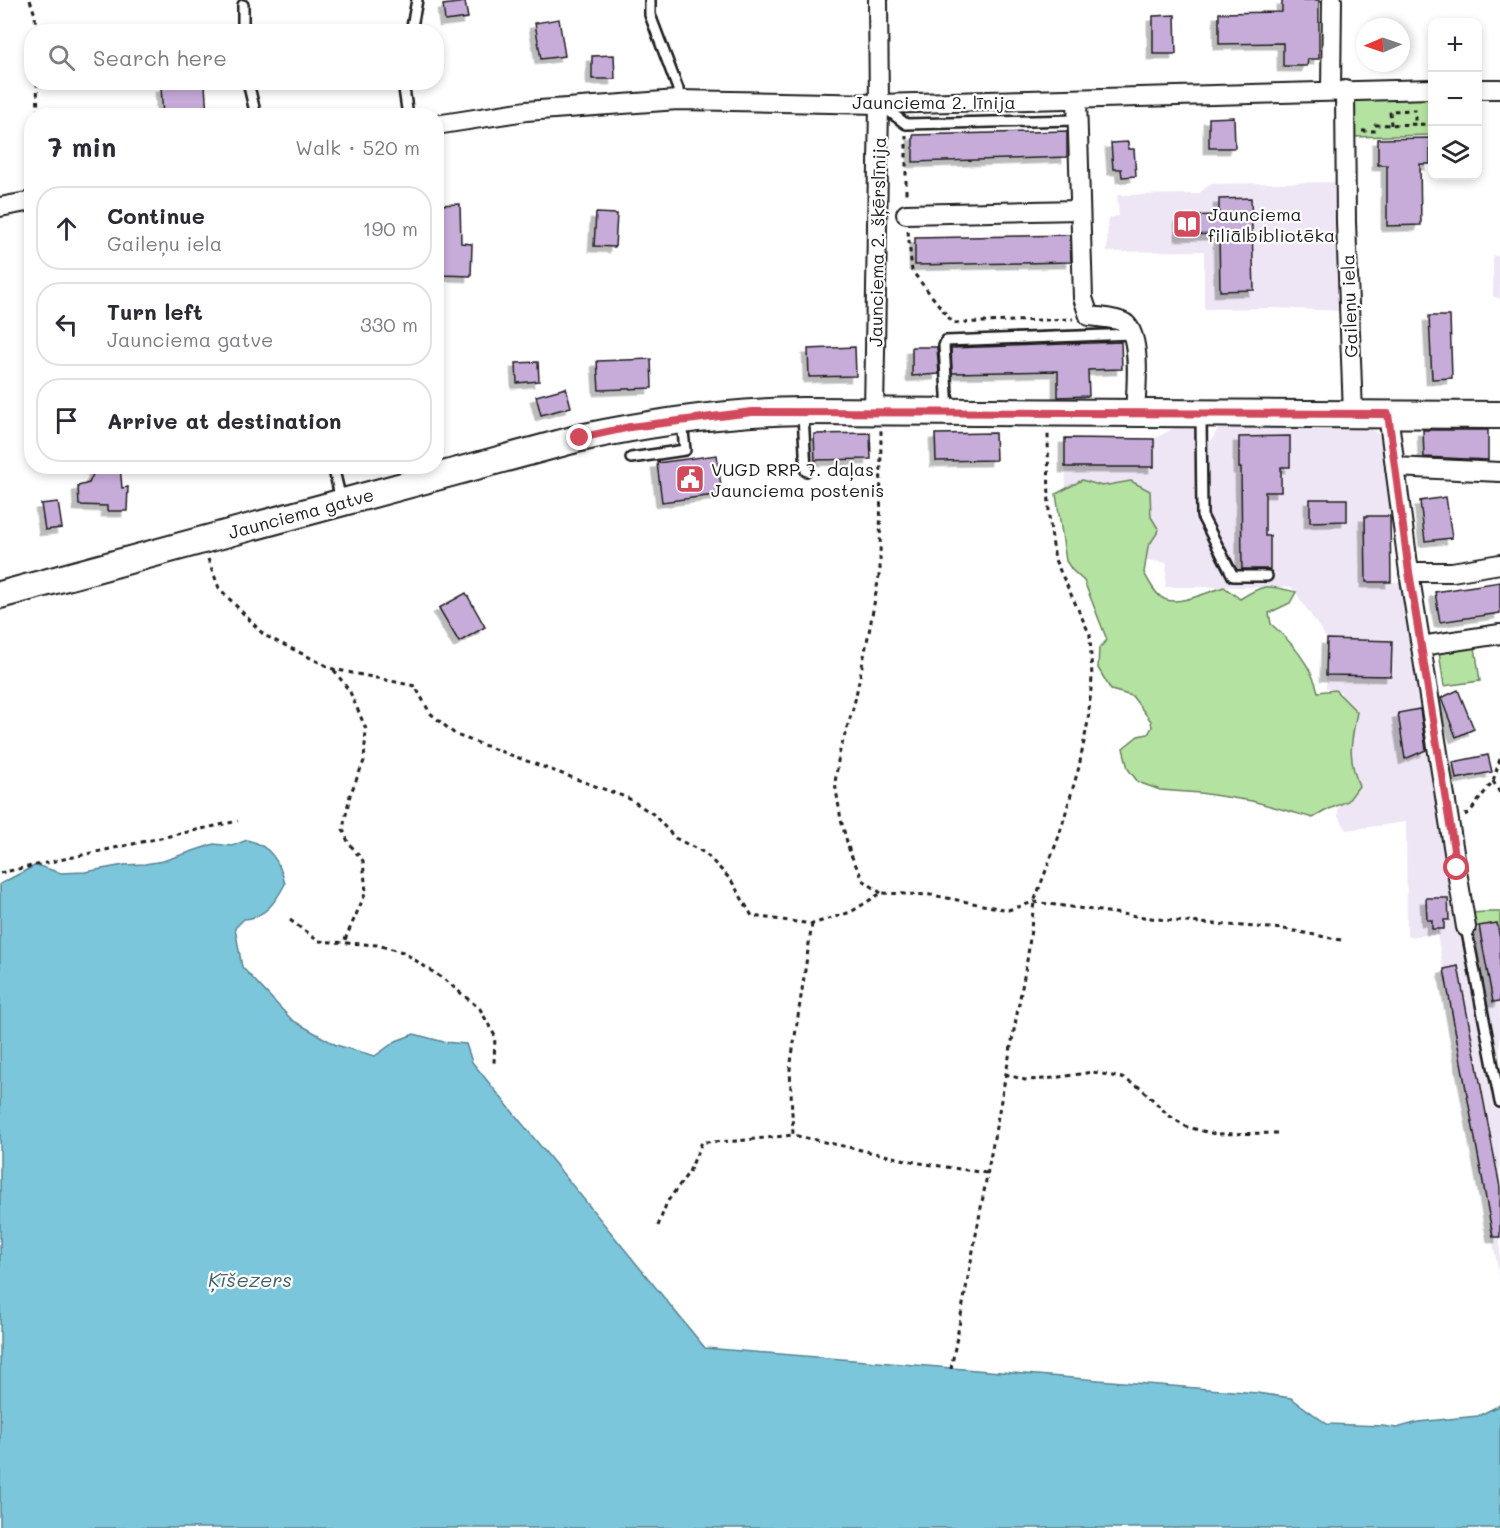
<!DOCTYPE html>
<html lang="en">
<head>
<meta charset="utf-8">
<style>
  :root { --surface:#fff; --page:#f7f7f7; --text:#2b2b33; --muted:#7c7c81; --line:#e1e1e2 }
  body { margin:0; font-family:Mali,sans-serif; background:var(--page); color:var(--text) }
  .controls { position:absolute; right:18px; top:18px; display:grid; overflow:hidden; border-radius:12px; box-shadow:0 3px 9px #0003 }
  .controls button { width:54px; height:54px; display:grid; place-items:center; padding:0; border:0; border-bottom:2px solid var(--line); background:var(--surface); color:var(--text); font:30px sans-serif }
  .compass { position:absolute; left:1356px; top:18px; width:54px; height:54px; border-radius:50%; background:var(--surface); box-shadow:0 3px 9px #0003; rotate:268deg }
  .stop { position:absolute; width:18px; height:18px; margin:-14px; border:4px solid #d1495b; border-radius:50%; background:#fff }
  .stop.end { background:#d1495b; border-color:#fff; box-shadow:0 2px 6px #0008 }
  .list { margin:0; padding:0; list-style:none }
  h2 { display:flex; justify-content:space-between; align-items:center; height:78px; margin:0; padding:0 24px; font-size:26px }
  h2 small { font-size:20px; font-weight:400; color:var(--muted) }
  .list li { display:grid; grid-template-columns:39px 1fr auto; gap:18px; align-items:center; box-sizing:border-box; height:84px; margin:0 12px 12px; padding:0 12px; border:2px solid var(--line); border-radius:24px }
  .list b { display:block; font-size:22px; white-space:nowrap }
  .list p { margin:0; font-size:20px; white-space:nowrap; color:var(--muted) }
  .list em { font-size:20px; font-style:normal; color:var(--muted) }
  .icon { flex:none; width:33px; height:33px; fill:none; stroke:currentColor; stroke-width:2; stroke-linecap:round; stroke-linejoin:round }
  .map { position:relative; flex:none; width:1500px; height:1528px; overflow:hidden }
  .search { position:absolute; background:var(--surface); box-shadow:0 3px 9px #0003; left:24px; top:24px; width:420px; height:66px; display:flex; align-items:center; gap:15px; box-sizing:border-box; padding:0 21px; border-radius:24px; color:var(--muted); font-size:22px }
  .panel { position:absolute; background:var(--surface); box-shadow:0 3px 9px #0003; left:24px; top:108px; width:420px; height:366px; border-radius:24px }
  .map>svg:first-child { display:block }
  .built { fill:#eee6f4 }
  .green { fill:#b4e2a0; stroke:#687f5e; stroke-width:1.5 }
  .water { fill:#7cc6db; stroke:#56828f; stroke-width:1.5 }
  .building { fill:#c7acda; stroke:#1c1c1c; stroke-width:1.5; filter:url(#shadow) }
  .lines { fill:none; stroke-linecap:round; stroke-linejoin:round }
  .lane-casing { stroke:#1c1c1c; stroke-width:14 }
  .street-casing { stroke:#1c1c1c; stroke-width:22 }
  .secondary-casing { stroke:#1c1c1c; stroke-width:30 }
  .path { stroke:#1c1c1c; stroke-width:3; stroke-dasharray:4.5 4.5; stroke-linecap:butt }
  .lane { stroke:#fff; stroke-width:9 }
  .street { stroke:#fff; stroke-width:18 }
  .secondary { stroke:#fff; stroke-width:26 }
  .route { stroke:#d1495b; stroke-width:8 }
  .labels { text-anchor:middle; dominant-baseline:central; stroke-width:4.5; stroke-linejoin:round; paint-order:stroke }
  .street-label { font-size:18px; fill:#1c1c1c; stroke:#fff }
  .poi-label { font-size:18px; fill:#1c1c1c; stroke:#fff; text-anchor:start }
  .water-label { font-size:20px; font-style:italic; fill:#426068; stroke:#fff }
</style>
</head>
<body>
<div class="map">
<svg width="1500" height="1528" viewBox="0 0 1500 1528">
  <defs>
    <filter id="shadow"><feDropShadow dx="-5.5" dy="5.5" stdDeviation="0" flood-color="#0004"/></filter>
  </defs>
  <rect width="100%" height="100%" fill="#fff"/>
  <filter id="ink" filterUnits="userSpaceOnUse"><feTurbulence type="fractalNoise" baseFrequency=".0167" numOctaves="2"/><feDisplacementMap in="SourceGraphic" scale="12" xChannelSelector="R" yChannelSelector="G"/><feConvolveMatrix kernelMatrix="1 2 1 2 8 2 1 2 1" color-interpolation-filters="sRGB"/></filter>
  <g filter="url(#ink)">
    <!-- built -->
    <g class="built">
      <polygon points="1338,182 1341,311 1273,308 1204,309 1204,251 1107,252 1108,218 1119,216 1117,195 1198,194 1210,184"/>
      <polygon points="1493,255 1500,257 1500,299 1493,296"/>
      <polygon points="1181,424 1192,425 1198,440 1211,441 1219,427 1364,425 1382,436 1390,516 1391,582 1400,582 1424,709 1456,930 1497,923 1500,939 1500,1281 1437,934 1407,937 1406,822 1347,830 1338,816 1341,692 1326,688 1327,639 1292,587 1165,587 1167,563 1067,548 1065,438 1154,439"/>
    </g>
    <!-- green -->
    <g class="green">
      <polygon points="1432,98 1432,135 1352,137 1351,99"/>
      <path d="M 1082,480 L 1102,486 L 1131,481 L 1150,491 L 1151,517 L 1159,530 L 1148,547 L 1144,573 C 1149,581 1155,595 1164,599 C 1179,606 1208,592 1224,587 L 1240,599 C 1266,583 1266,585 1296,592 L 1290,603 L 1269,613 L 1271,624 C 1291,641 1312,666 1318,692 L 1335,690 L 1357,712 C 1351,743 1347,755 1359,786 L 1348,801 L 1327,810 L 1313,818 L 1252,801 L 1200,793 L 1160,790 L 1138,782 L 1128,769 L 1123,748 L 1138,736 L 1148,734 L 1152,727 L 1151,721 L 1132,696 L 1111,690 L 1098,668 L 1099,648 L 1107,640 L 1084,581 L 1072,570 L 1066,561 L 1056,494 Z"/>
      <polygon points="1475,647 1480,681 1444,686 1439,652"/>
      <polygon points="1485,912 1500,912 1500,939 1497,923 1472,927 1472,913"/>
    </g>
    <!-- water -->
    <path class="water" d="M 247,840 C 270,845 280,862 285,884 C 276,901 265,918 244,919 L 235,928 L 242,967 L 292,1020 L 336,1045 L 375,1056 L 396,1041 L 414,1034 L 444,1042 L 466,1044 L 472,1062 L 705,1348 L 1257,1393 L 1291,1398 L 1327,1424 L 1382,1426 L 1397,1428 L 1418,1422 L 1478,1416 L 1500,1405 L 1500,1528 L 0,1528 L 0,884 L 36,865 L 61,873 L 85,872 L 124,865 L 145,864 L 163,861 L 214,844 L 232,846 Z"/>
    <!-- building -->
    <g class="building">
      <polygon points="1282,0 1319,0 1319,59 1308,59 1307,66 1283,66 1283,43 1219,44 1219,13 1282,12"/>
      <polygon points="465,2 468,18 445,21 443,5"/>
      <polygon points="1175,15 1176,54 1153,54 1153,16"/>
      <polygon points="559,19 565,56 541,59 535,23"/>
      <polygon points="614,55 615,79 592,79 592,56"/>
      <polygon points="205,85 207,116 163,116 161,87"/>
      <polygon points="1234,117 1235,148 1209,148 1209,118"/>
      <polygon points="1067,131 1067,157 913,162 913,135"/>
      <polygon points="1430,138 1430,164 1420,164 1421,225 1387,226 1387,165 1378,165 1378,139"/>
      <polygon points="1128,142 1128,149 1134,149 1136,176 1122,177 1121,169 1113,169 1111,143"/>
      <polygon points="1251,198 1254,290 1220,291 1219,234 1181,235 1180,216 1219,215 1219,199"/>
      <polygon points="460,204 461,243 472,244 471,276 440,275 441,231 436,231 436,205"/>
      <polygon points="596,213 617,214 615,247 594,246"/>
      <polygon points="1070,235 1071,262 915,265 915,238"/>
      <polygon points="1429,316 1450,316 1452,378 1432,379"/>
      <polygon points="1121,342 1122,369 1088,370 1089,396 1058,397 1058,371 952,373 951,348"/>
      <polygon points="855,347 856,376 809,377 808,349"/>
      <polygon points="912,347 937,347 939,374 912,376"/>
      <polygon points="651,359 652,388 599,390 597,361"/>
      <polygon points="538,362 539,381 517,383 516,363"/>
      <polygon points="566,388 571,407 541,415 536,396"/>
      <polygon points="1423,430 1488,430 1488,460 1424,457"/>
      <polygon points="870,433 871,459 815,460 814,434"/>
      <polygon points="995,433 996,460 936,461 935,434"/>
      <polygon points="1290,436 1290,467 1281,467 1281,492 1265,492 1265,536 1270,536 1270,569 1242,569 1241,468 1239,468 1239,437"/>
      <polygon points="1065,438 1154,439 1154,467 1065,467"/>
      <polygon points="717,455 722,494 662,502 657,463"/>
      <polygon points="93,466 120,466 122,488 128,487 127,511 107,511 107,506 79,505 78,486 89,483 94,472"/>
      <polygon points="1446,497 1452,538 1425,541 1420,501"/>
      <polygon points="1310,499 1347,499 1347,521 1310,522"/>
      <polygon points="58,502 62,528 45,530 41,504"/>
      <polygon points="1365,516 1390,516 1391,582 1366,582"/>
      <polygon points="1500,582 1500,613 1440,622 1435,592"/>
      <polygon points="466,593 485,627 459,642 439,608"/>
      <polygon points="1327,639 1392,641 1391,676 1326,675"/>
      <polygon points="1458,690 1474,729 1456,737 1441,698"/>
      <polygon points="1420,709 1426,750 1405,759 1398,713"/>
      <polygon points="1488,755 1492,772 1456,779 1453,762"/>
      <polygon points="1426,898 1448,898 1449,920 1444,920 1444,929 1432,929 1432,920 1427,920"/>
      <polygon points="1497,923 1500,939 1500,1001 1493,1002 1479,926"/>
      <polygon points="1458,966 1500,1187 1500,1237 1493,1237 1444,969"/>
    </g>
    <g class="lines">
      <!-- lane casing -->
      <g class="lane-casing">
        <g id="lane">
          <polyline points="650,0 650,15 678,89 678,100"/>
          <polyline points="243,32 243,5"/>
          <polyline points="411,32 417,0"/>
          <polyline points="248,82 256,116"/>
          <polyline points="403,82 408,116"/>
          <polyline points="882,106 906,124 1077,120"/>
          <polyline points="948,410 944,346 946,341 1132,334"/>
          <polyline points="803,414 806,471"/>
          <polyline points="1201,416 1202,516 1233,576 1267,576"/>
          <polyline points="631,458 685,450 682,422"/>
          <polyline points="333,466 341,500"/>
          <polyline points="1466,927 1500,1102"/>
        </g>
      </g>
      <!-- street casing -->
      <g class="street-casing">
        <g id="street">
          <polyline points="1478,89 1500,89"/>
          <polyline points="1345,90 1346,222 1353,414"/>
          <polyline points="1331,91 1332,0"/>
          <path d="M 1077,100 L 1083,298 L 1089,316 C 1098,317 1121,319 1126,324 C 1142,339 1136,392 1135,413"/>
          <polyline points="436,125 526,111 678,100 879,104 1432,89"/>
          <polyline points="0,207 32,201"/>
          <polyline points="906,214 1079,210"/>
          <polyline points="874,412 879,104 878,0"/>
          <polyline points="1388,414 1409,572 1466,927"/>
          <polyline points="1395,467 1500,472"/>
          <polyline points="1409,572 1452,572 1500,564"/>
          <polyline points="1421,646 1500,634"/>
        </g>
      </g>
      <!-- secondary casing -->
      <g class="secondary-casing">
        <path id="secondary" d="M 0,595 L 580,438 C 654,422 727,412 803,411 L 1500,415"/>
      </g>
      <!-- path -->
      <g class="path">
        <polyline points="30,0 35,15 36,32"/>
        <polyline points="37,82 38,116"/>
        <polyline points="1391,125 1390,111 1415,110 1415,125"/>
        <polyline points="1362,131 1374,131 1375,125 1432,124"/>
        <polyline points="906,135 906,197"/>
        <polyline points="908,231 912,271 953,323 1073,319"/>
        <polyline points="208,559 219,588 264,635 333,669 415,686 430,713 456,735 628,798 653,814 675,838 705,853 731,880 752,916 812,924 851,912 881,893 932,895 1008,910 1034,902 1173,921 1284,929 1341,940"/>
        <polyline points="334,670 350,692 366,729 364,761 350,795 343,829 348,842 363,861 366,892 344,942"/>
        <polyline points="1493,781 1500,793"/>
        <polyline points="1465,815 1470,812 1493,781 1500,759"/>
        <polyline points="0,873 238,821"/>
        <polyline points="881,893 863,880 850,853 841,820 835,783 839,754 854,705 870,627 880,570 881,430"/>
        <polyline points="290,920 318,941 377,945 403,952 445,980 480,1009 495,1036 494,1063"/>
        <polyline points="812,924 790,1069 793,1135 920,1163 986,1173"/>
        <polyline points="1005,1074 1025,1080 1046,1079 1093,1072 1122,1078 1141,1088 1168,1115 1187,1127 1215,1134 1277,1133"/>
        <polyline points="658,1226 667,1202 689,1172 702,1142 737,1141 793,1135"/>
        <polyline points="951,1369 1028,955 1034,902 1059,836 1079,767 1088,721 1092,678 1090,635 1055,560 1049,517 1048,432"/>
      </g>
      <!-- lane -->
      <use href="#lane" class="lane"/>
      <!-- street -->
      <use href="#street" class="street"/>
      <!-- secondary -->
      <use href="#secondary" class="secondary"/>
    </g>
  </g>
  <g class="lines" filter="url(#ink)">
    <!-- route -->
    <polyline class="route" points="580,438 630,427 752,412 1388,414 1409,572 1457,868"/>
  </g>
  <!-- icons -->
  <defs>
    <g id="library-square" transform="scale(1.5)"><rect x="-9" y="-9" width="18" height="18" rx="4" fill="#d1495b" stroke="#fff"/><path d="M-6-4Q-3-5.5-.7-3.5V5Q-3 3-6 4ZM6-4Q3-5.5 .7-3.5V5Q3 3 6 4Z" fill="#fff"/></g>
    <g id="civic-square" transform="scale(1.5)"><rect x="-9" y="-9" width="18" height="18" rx="4" fill="#d1495b" stroke="#fff"/><path d="M-.6-6.5H3V-4.5H.6V-3L4-1V1h2V6H-6V1h2V-1L-.6-3ZM-1.2 2.5V6h2.4V2.5Z" fill="#fff"/></g>
  </defs>
  <g fill-rule="evenodd">
    <use href="#library-square" x="1187" y="224"/>
    <use href="#civic-square" x="690" y="479"/>
  </g>
  <g class="labels">
    <!-- street labels -->
    <g class="street-label">
      <text x="934" y="102">Jaunciema 2. līnija</text>
      <text transform="translate(877 242) rotate(-89)">Jaunciema 2. šķērslīnija</text>
      <text transform="translate(1349 306) rotate(-92)">Gaileņu iela</text>
      <text transform="translate(301 513) rotate(-15)">Jaunciema gatve</text>
    </g>
    <!-- poi labels -->
    <g class="poi-label">
      <text x="1208" y="214">Jaunciema<tspan x="1208" dy="21">filiālbibliotēka</tspan></text>
      <text x="711" y="469">VUGD RRP 7. daļas<tspan x="711" dy="21">Jaunciema postenis</tspan></text>
    </g>
    <!-- water labels -->
    <g class="water-label">
      <text x="250" y="1279">Ķīšezers</text>
    </g>
  </g>
</svg>
<div class="controls">
<button>+</button>
<button>−</button>
<button><svg class="icon" aria-label="layers" viewBox="0 0 24 24"><path d="M12 4l9 5-9 5-9-5zM3 14l9 5 9-5"/></svg></button>
</div>
<svg class="compass" viewBox="-18 -18 36 36"><path d="M0-13l5 13h-10z" fill="#e53935"/><path d="M0 13l5-13h-10z" fill="#7c7c81"/></svg>
<div class="stop" style="left:1457px;top:868px"></div>
<div class="stop end" style="left:580px;top:438px"></div>
<div class="search"><svg class="icon" aria-label="search" viewBox="0 0 24 24"><circle cx="10" cy="10" r="6"/><path d="M15 15l6 6"/></svg>Search here</div>
<section class="panel">
<h2>7 min<small>Walk · 520 m</small></h2>
<ul class="list">
<li><svg class="icon" aria-label="ahead" viewBox="0 0 24 24"><path d="M12 20V5M6 11l6-6 6 6"/></svg><div><b>Continue</b><p>Gaileņu iela</p></div><em>190 m</em></li>
<li><svg class="icon" aria-label="left" viewBox="0 0 24 24"><path d="M17 20v-9H6M10 6l-5 5 5 5"/></svg><div><b>Turn left</b><p>Jaunciema gatve</p></div><em>330 m</em></li>
<li><svg class="icon" aria-label="arrive" viewBox="0 0 24 24"><path d="M6 21V4h12l-3 4 3 4H6"/></svg><div><b>Arrive at destination</b></div></li>
</ul>
</section>
</div>
</body>
</html>
